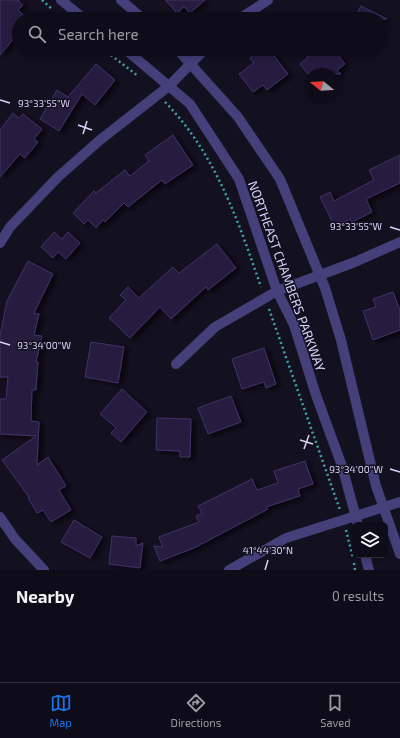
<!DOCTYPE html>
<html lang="en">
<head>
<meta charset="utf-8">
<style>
  :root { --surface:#0e0c18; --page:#1c1a25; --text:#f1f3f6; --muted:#9b9ba2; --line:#2e2c37; --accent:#1a73e8 }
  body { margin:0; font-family:"Exo 2",sans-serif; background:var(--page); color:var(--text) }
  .controls { position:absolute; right:12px; bottom:12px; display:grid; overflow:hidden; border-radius:6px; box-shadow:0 2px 6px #0003 }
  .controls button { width:36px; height:36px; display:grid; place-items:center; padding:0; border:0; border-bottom:1px solid var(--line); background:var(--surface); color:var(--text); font:20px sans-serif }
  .compass { position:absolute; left:304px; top:68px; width:36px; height:36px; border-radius:50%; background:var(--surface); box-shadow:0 2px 6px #0003; rotate:288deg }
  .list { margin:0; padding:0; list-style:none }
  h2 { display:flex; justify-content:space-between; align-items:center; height:52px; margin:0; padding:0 16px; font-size:17px }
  h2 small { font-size:13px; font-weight:400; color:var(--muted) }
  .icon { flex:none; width:22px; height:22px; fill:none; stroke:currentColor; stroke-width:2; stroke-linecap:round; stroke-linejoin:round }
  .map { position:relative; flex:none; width:400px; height:570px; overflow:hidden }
  .search { position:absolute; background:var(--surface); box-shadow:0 2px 6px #0003; left:12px; right:12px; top:12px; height:44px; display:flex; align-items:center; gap:10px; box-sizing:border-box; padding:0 14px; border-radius:22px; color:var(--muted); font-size:15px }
  .sheet { height:112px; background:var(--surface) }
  nav { display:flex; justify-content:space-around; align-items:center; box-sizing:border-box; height:56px; border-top:1px solid var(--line); background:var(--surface); font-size:11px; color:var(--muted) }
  nav a { display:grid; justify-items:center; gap:2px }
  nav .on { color:var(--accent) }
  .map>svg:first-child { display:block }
  .building { fill:#261e3f; stroke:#403269; filter:url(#shadow) }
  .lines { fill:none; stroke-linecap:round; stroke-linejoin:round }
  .path { stroke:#3ba7a7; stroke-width:2.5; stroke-dasharray:2 3; stroke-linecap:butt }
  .minor { stroke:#453f7a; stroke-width:10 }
  .ticks { fill:none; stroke:#dad3fa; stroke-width:1.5 }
  .labels { text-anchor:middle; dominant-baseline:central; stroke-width:3; stroke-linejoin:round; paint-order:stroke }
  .street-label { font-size:13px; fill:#dad3fa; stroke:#131020 }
  .ticks-label { font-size:10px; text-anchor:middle; fill:#dad3fa; stroke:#131020; stroke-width:3; stroke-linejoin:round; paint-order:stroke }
</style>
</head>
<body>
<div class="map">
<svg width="400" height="570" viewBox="0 0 400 570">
  <defs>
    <filter id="shadow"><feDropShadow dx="4.5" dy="2.5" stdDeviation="2" flood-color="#0009"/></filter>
  </defs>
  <rect width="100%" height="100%" fill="#131020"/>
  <!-- building -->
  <g class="building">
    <polygon points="0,0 18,0 23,5 18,10 28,19 19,19 19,32 0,55"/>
    <polygon points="165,0 205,0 190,13 184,7 177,13"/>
    <polygon points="361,6 387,19 354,19"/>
    <polygon points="262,49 269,49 288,74 267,90 263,85 253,92 239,74 254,63 250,58"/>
    <polygon points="302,49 333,49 345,64 337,70 341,74 308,74 300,64 308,57"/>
    <polygon points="96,64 115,80 95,105 82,94 59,131 40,119 57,90 68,97"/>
    <polygon points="13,113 19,118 23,114 42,129 34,139 38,142 25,158 20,154 0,177 0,130"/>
    <polygon points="173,135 193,165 165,184 162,180 128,207 124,203 105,222 103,220 96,228 88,220 84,224 73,213 94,191 96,193 125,170 130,176 149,161 145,155"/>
    <polygon points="400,155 400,183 366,199 372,212 352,222 350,219 335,227 320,197 330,192 334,201 374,180 369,170"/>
    <polygon points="54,232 62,239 68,232 80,243 66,259 58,252 53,258 41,247"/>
    <polygon points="217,244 236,268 208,290 206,287 171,319 160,307 130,338 109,318 126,300 120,295 128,287 139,298 173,267 179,273"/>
    <polygon points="28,261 53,274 34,313 39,314 34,335 42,336 36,362 38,362 36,390 32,390 31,421 39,422 37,465 48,457 66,486 59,490 71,510 51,522 43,510 37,513 28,498 29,497 2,460 36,436 0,434 0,399 6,399 8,377 0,377 0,336 7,301"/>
    <polygon points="393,292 400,310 400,330 373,340 363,311 376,307 373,299"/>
    <polygon points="91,342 124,347 118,383 85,377"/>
    <polygon points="264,348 276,384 266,388 264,382 242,389 232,359"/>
    <polygon points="122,389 147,412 121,442 111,433 116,428 100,414"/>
    <polygon points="231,396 241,422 208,434 198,408"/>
    <polygon points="157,418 191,419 190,457 180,457 180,451 156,450"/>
    <polygon points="305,461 313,484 298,489 300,496 266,507 268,509 194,548 160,561 154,546 163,547 159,537 199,522 196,516 202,513 198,506 252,479 257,490 278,483 274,471"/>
    <polygon points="74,520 102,537 90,558 61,542"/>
    <polygon points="112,536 136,538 136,546 143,543 140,568 109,564"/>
  </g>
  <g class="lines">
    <!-- path -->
    <g class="path">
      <polyline points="42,0 52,9"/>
      <polyline points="103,49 138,76"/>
      <path d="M 165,102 C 215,153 238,220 261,287"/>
      <polyline points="269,309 340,510"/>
      <polyline points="346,530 353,558"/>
      <polyline points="354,563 355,570"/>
    </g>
    <!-- minor -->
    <g class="minor">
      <polyline points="61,0 84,19"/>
      <polyline points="121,0 143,19"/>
      <polyline points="239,19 268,0"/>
      <polyline points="125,49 190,104 239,179 277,291 294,325 316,395 342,466 358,525"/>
      <polyline points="177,49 238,117 280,179 325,288 341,340 376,486 400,554"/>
      <polyline points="0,243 10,227 58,177 100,140 169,86 205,49"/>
      <polyline points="176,364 215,327 277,291 355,262 400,242"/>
      <polyline points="0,517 15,539 44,570"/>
      <polyline points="365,555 369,570"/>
      <polyline points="229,570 286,538 400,502"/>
    </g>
  </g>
  <!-- ticks -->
  <path class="ticks" d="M 0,100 L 10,103M 78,125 L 92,130M 83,134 L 87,121M 390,227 L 400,230M 0,342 L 10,345M 300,440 L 313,444M 304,449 L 309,435M 390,469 L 400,472M 265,570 L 268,560"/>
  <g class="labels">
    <!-- street labels -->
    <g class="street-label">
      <text transform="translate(287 276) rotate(70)">NORTHEAST CHAMBERS PARKWAY</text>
    </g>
  </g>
  <g class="ticks-label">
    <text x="44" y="107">93°33'55"W</text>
    <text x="356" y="230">93°33'55"W</text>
    <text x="44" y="349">93°34'00"W</text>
    <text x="356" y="473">93°34'00"W</text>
    <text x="268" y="554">41°44'30"N</text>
  </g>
</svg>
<div class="controls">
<button><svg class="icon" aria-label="layers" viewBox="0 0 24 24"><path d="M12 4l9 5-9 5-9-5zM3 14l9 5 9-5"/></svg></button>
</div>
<svg class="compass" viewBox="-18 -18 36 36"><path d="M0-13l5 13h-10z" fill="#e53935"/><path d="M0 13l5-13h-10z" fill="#9b9ba2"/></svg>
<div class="search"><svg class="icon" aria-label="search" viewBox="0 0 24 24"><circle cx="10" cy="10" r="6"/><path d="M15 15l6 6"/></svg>Search here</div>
</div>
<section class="sheet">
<h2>Nearby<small>0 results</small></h2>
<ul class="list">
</ul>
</section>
<nav>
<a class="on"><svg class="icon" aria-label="map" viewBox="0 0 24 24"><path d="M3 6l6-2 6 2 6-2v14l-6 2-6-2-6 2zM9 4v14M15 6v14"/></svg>Map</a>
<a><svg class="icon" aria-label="directions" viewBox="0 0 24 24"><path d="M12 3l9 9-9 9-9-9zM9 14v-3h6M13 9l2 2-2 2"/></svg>Directions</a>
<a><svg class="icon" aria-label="saved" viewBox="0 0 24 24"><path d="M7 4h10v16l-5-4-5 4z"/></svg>Saved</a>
</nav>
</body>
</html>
